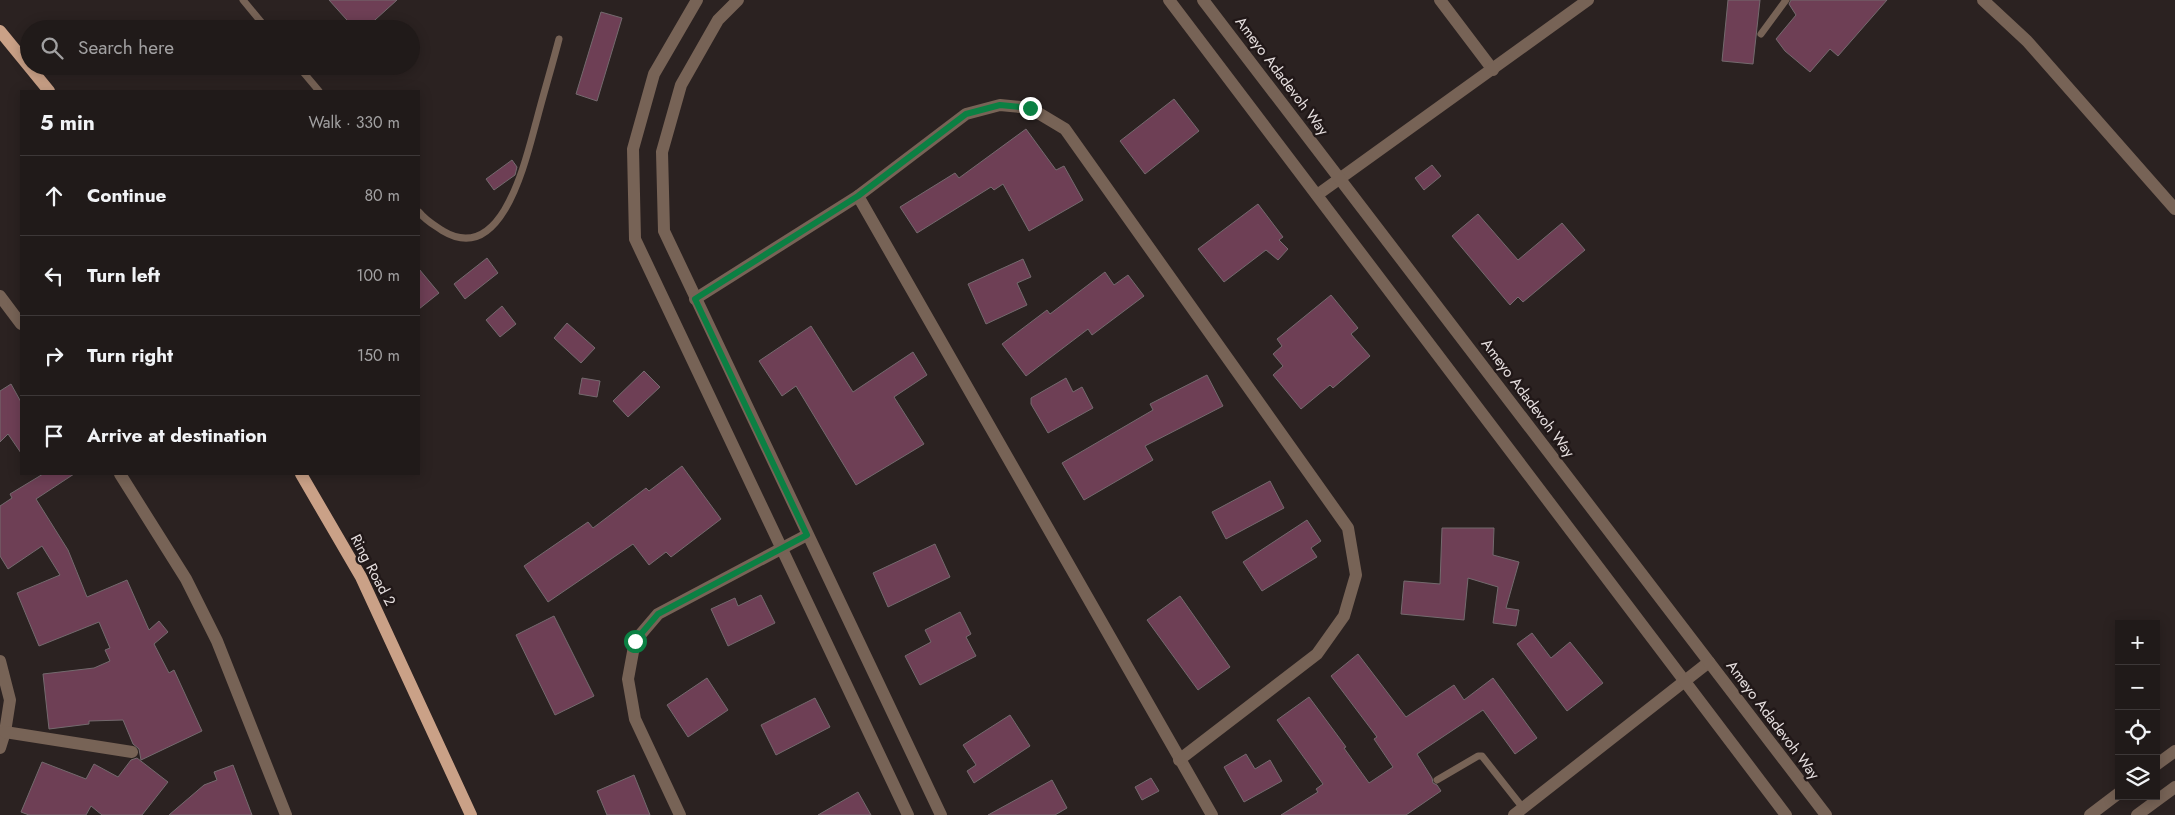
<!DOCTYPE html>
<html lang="en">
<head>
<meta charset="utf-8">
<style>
  :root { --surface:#201a19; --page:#282322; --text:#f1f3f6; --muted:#a2a1a2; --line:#3d3838 }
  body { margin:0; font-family:Jost,sans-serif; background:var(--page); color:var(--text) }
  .controls { position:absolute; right:15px; bottom:15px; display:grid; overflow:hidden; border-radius:0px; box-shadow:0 2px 12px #0003 }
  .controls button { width:45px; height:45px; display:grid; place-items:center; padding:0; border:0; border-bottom:1px solid var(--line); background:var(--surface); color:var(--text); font:25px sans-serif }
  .stop { position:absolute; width:15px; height:15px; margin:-11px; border:4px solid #0b8043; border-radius:50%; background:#fff }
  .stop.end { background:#0b8043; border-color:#fff; box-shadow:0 1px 5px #0008 }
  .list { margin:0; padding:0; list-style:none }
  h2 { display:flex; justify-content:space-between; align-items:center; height:65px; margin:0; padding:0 20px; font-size:21px }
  h2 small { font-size:16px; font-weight:400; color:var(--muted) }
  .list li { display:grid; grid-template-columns:32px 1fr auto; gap:15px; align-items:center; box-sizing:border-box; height:80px; padding:0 20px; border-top:1px solid var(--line) }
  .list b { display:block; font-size:19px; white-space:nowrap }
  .list em { font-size:16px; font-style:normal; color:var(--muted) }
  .icon { flex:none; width:28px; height:28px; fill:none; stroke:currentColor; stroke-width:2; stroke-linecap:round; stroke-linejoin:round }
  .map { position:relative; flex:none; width:2175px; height:815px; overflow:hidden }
  .search { position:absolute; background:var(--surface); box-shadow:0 2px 12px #0003; left:20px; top:20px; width:400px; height:55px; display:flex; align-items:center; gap:12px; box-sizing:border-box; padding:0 18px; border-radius:28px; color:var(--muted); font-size:19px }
  .panel { position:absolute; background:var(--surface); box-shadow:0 2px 12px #0003; left:20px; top:90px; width:400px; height:385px; border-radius:0px }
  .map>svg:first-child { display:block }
  .building { fill:#6e3f55; stroke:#746a6e }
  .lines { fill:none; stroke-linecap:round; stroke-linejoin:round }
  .service { stroke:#776356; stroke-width:7 }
  .minor { stroke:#776356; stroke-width:12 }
  .tertiary { stroke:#776356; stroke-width:12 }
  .primary { stroke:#caa187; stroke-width:12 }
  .route { stroke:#0b8043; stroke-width:6 }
  .labels { text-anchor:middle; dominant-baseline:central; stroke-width:5; stroke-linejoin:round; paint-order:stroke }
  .street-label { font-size:15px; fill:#e6dfdf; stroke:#211818 }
</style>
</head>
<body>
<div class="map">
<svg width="2175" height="815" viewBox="0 0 2175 815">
  <rect width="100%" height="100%" fill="#2b2221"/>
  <!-- building -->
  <g class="building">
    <polygon points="329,0 397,0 365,29 355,29"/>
    <polygon points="1728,0 1760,0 1753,64 1722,61"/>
    <polygon points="1791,0 1887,0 1838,56 1830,49 1810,72 1785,51 1776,39 1796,15 1789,4"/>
    <polygon points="601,12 622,18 597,101 576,94"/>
    <polygon points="1174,99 1199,131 1145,174 1120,141"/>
    <polygon points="1026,129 1056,170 1064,166 1083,200 1029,231 1003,184 994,190 991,187 917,233 900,207 955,173 959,178"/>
    <polygon points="512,160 517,167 515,175 494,190 486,179"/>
    <polygon points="1432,165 1441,176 1424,190 1415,178"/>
    <polygon points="1258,204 1283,237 1279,240 1288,249 1278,260 1266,250 1224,282 1198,249"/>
    <polygon points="1478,214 1518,260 1562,223 1585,250 1523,302 1518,297 1510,305 1452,236"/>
    <polygon points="487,258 498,273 465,299 454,284"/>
    <polygon points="1023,259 1031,277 1017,283 1027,305 986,324 968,284"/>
    <polygon points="419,269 439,293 419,309"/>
    <polygon points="1105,272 1114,285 1128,275 1144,296 1092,335 1088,329 1026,376 1002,344 1047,310 1050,314"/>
    <polygon points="1331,295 1358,328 1351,334 1370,356 1333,388 1330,385 1301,409 1273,375 1283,366 1273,354 1282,346 1277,339"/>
    <polygon points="502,306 516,324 500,337 486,320"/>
    <polygon points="567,323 595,348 581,363 554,338"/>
    <polygon points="811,326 853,392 913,352 927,375 894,397 924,444 856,485 796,386 782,396 759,361"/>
    <polygon points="644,371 660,387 628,417 613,401"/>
    <polygon points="1207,375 1223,406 1145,446 1153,460 1084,500 1062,463 1153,410 1150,404"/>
    <polygon points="582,378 600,381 597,397 579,394"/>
    <polygon points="1066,378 1073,392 1082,387 1093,408 1048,433 1031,404 1031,398"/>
    <polygon points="11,384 21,402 21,453 8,434 0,442 0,391"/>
    <polygon points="682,466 721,519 671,557 666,552 649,565 633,544 548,602 524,566 588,522 593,528 646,488 649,491"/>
    <polygon points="43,474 74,474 36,499 68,550 87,597 127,580 149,630 159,621 168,632 154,644 169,673 174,670 202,731 141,760 139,749 133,744 123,720 89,721 89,724 49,729 43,674 94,668 110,661 105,650 110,648 99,622 39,646 17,593 60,575 42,546 8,569 0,556 0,506 12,498 10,494"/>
    <polygon points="1270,481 1284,508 1226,539 1212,512"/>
    <polygon points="1307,520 1321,541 1311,548 1317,557 1262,591 1243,562"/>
    <polygon points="1442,528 1494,528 1493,555 1519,562 1506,608 1519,610 1516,626 1493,623 1498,587 1468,578 1464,620 1401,614 1404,581 1440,584"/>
    <polygon points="935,544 950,577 888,607 873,573"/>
    <polygon points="761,595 775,623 728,646 711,609 735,598 738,606"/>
    <polygon points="1180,596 1230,667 1198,690 1147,620"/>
    <polygon points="960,612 971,634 966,637 976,656 920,685 905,656 931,642 925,630"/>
    <polygon points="554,616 594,696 555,715 516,635"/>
    <polygon points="1532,633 1551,658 1570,642 1603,683 1567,711 1517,644"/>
    <polygon points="1358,654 1406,717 1454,685 1464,700 1493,678 1537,738 1515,754 1483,710 1417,754 1432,778 1433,783 1437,785 1441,791 1406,815 1281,815 1318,792 1316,789 1323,784 1277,720 1309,697 1346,747 1344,748 1369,783 1393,767 1374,739 1377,737 1331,676"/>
    <polygon points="707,678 728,710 688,737 667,705"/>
    <polygon points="815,698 830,727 776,755 761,725"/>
    <polygon points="1010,715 1030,746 974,783 967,771 976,765 963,745"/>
    <polygon points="1246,754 1255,769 1270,760 1282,781 1244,802 1224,767"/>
    <polygon points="137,758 168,782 142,815 102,815 91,806 86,815 29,815 21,812 42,762 86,779 94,764 118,777 131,760"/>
    <polygon points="233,765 252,815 169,815 204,785 217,780 214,772"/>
    <polygon points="634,775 650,815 607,815 597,791"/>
    <polygon points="1151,778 1159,791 1142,800 1135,787"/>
    <polygon points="1052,780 1067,808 1055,815 988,815"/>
    <polygon points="858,792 871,815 818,815"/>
  </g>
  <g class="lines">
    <!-- service -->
    <g class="service">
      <polyline points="243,0 267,29"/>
      <polyline points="1761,34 1786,0"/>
      <polyline points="298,66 319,91"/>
      <path d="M 419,212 C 426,221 434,225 443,231 C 503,267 526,158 537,119 C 544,92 552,66 559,39"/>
      <polyline points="1437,780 1478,756 1482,756 1523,808"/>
    </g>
    <!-- minor -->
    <g class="minor">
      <polyline points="697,0 654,74 633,149 635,239 908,815"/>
      <polyline points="738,0 718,20 681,85 662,152 664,231 941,815"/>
      <polyline points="1440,0 1493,70"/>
      <polyline points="1983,0 2027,41 2175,209"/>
      <polyline points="1317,195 1588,0"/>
      <polyline points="858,196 1212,815"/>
      <polyline points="0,296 21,324"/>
      <polyline points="695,299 858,196 966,114 1000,105 1030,108 1065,129 1348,528 1356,575 1344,616 1317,654 1179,760"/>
      <polyline points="120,474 186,579 217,641 286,815"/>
      <polyline points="0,661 10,700 5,732 0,748"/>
      <polyline points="5,732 132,752"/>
      <polyline points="2156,765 2175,751"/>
      <polyline points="680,815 635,719 628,679 635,641 658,614 807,535"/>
      <polyline points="1514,815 1709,662"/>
      <polyline points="2090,815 2119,793"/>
      <polyline points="2137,815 2175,787"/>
    </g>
    <!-- tertiary -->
    <g class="tertiary">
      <polyline points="1169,0 1786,815"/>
      <polyline points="1203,0 1826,815"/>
    </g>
    <!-- primary -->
    <g class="primary">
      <polyline points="0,31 49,91"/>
      <polyline points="301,474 361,577 471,815"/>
    </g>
  </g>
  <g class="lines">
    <!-- route -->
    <polyline class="route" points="635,641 658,614 807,535 695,299 858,196 966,114 1000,105 1030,108"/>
  </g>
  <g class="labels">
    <!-- street labels -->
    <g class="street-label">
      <text transform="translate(1282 76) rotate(53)">Ameyo Adadevoh Way</text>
      <text transform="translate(1528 398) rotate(53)">Ameyo Adadevoh Way</text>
      <text transform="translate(373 570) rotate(62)">Ring Road 2</text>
      <text transform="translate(1773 720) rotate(53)">Ameyo Adadevoh Way</text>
    </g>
  </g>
</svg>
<div class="controls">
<button>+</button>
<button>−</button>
<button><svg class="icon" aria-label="locate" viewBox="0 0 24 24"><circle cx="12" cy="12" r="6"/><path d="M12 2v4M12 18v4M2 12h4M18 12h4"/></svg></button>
<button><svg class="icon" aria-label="layers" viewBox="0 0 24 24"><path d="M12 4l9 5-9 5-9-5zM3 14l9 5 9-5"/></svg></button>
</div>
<div class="stop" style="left:635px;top:641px"></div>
<div class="stop end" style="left:1030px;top:108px"></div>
<div class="search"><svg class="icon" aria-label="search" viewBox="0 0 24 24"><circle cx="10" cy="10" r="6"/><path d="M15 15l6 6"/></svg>Search here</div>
<section class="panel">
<h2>5 min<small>Walk · 330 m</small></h2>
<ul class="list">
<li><svg class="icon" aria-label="ahead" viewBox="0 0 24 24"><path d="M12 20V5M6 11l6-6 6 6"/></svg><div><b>Continue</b></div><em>80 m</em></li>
<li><svg class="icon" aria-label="left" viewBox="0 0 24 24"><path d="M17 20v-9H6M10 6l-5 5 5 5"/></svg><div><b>Turn left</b></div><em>100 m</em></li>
<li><svg class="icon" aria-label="right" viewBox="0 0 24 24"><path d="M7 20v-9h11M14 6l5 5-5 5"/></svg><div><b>Turn right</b></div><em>150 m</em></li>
<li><svg class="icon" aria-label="arrive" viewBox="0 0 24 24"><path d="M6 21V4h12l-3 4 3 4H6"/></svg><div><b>Arrive at destination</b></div></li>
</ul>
</section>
</div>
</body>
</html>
